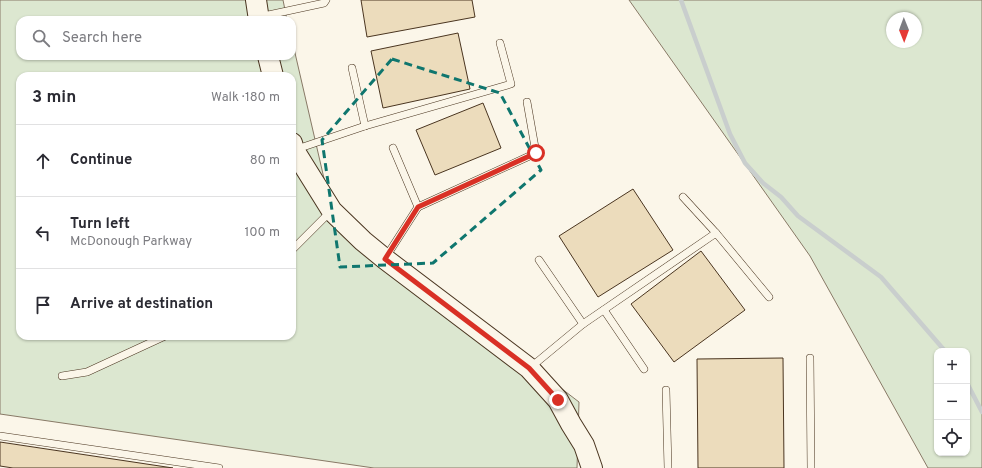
<!DOCTYPE html>
<html lang="en">
<head>
<meta charset="utf-8">
<style>
  :root { --surface:#fff; --page:#f7f7f7; --text:#2b2b33; --muted:#7c7c81; --line:#e1e1e2 }
  body { margin:0; font-family:Overpass,sans-serif; background:var(--page); color:var(--text) }
  .controls { position:absolute; right:12px; bottom:12px; display:grid; overflow:hidden; border-radius:8px; box-shadow:0 1px 3px #0004 }
  .controls button { width:36px; height:36px; display:grid; place-items:center; padding:0; border:0; border-bottom:1px solid var(--line); background:var(--surface); color:var(--text); font:20px sans-serif }
  .compass { position:absolute; left:886px; top:12px; width:36px; height:36px; border-radius:50%; background:var(--surface); box-shadow:0 1px 3px #0004; rotate:179deg }
  .stop { position:absolute; width:12px; height:12px; margin:-9px; border:3px solid #d93025; border-radius:50%; background:#fff }
  .stop.end { background:#d93025; border-color:#fff; box-shadow:0 1px 4px #0008 }
  .list { margin:0; padding:0; list-style:none }
  h2 { display:flex; justify-content:space-between; align-items:center; height:52px; margin:0; padding:0 16px; font-size:17px }
  h2 small { font-size:13px; font-weight:400; color:var(--muted) }
  .list li { display:grid; grid-template-columns:26px 1fr auto; gap:12px; align-items:center; box-sizing:border-box; height:72px; padding:0 16px; border-top:1px solid var(--line) }
  .list b { display:block; font-size:15px; white-space:nowrap }
  .list p { margin:0; font-size:13px; white-space:nowrap; color:var(--muted) }
  .list em { font-size:13px; font-style:normal; color:var(--muted) }
  .icon { flex:none; width:22px; height:22px; fill:none; stroke:currentColor; stroke-width:2; stroke-linecap:round; stroke-linejoin:round }
  .map { position:relative; flex:none; width:982px; height:468px; overflow:hidden }
  .search { position:absolute; background:var(--surface); box-shadow:0 1px 3px #0004; left:16px; top:16px; width:280px; height:44px; display:flex; align-items:center; gap:10px; box-sizing:border-box; padding:0 14px; border-radius:12px; color:var(--muted); font-size:15px }
  .panel { position:absolute; background:var(--surface); box-shadow:0 1px 3px #0004; left:16px; top:72px; width:280px; height:268px; border-radius:12px }
  .map>svg:first-child { display:block }
  .green { fill:#dce7d0; stroke:#887966; fill-rule:evenodd }
  .lines { fill:none; stroke-linecap:round; stroke-linejoin:round }
  .stream { stroke:#c9cecd; stroke-width:4.5 }
  .building { fill:#ecdcbc; stroke:#4a3520 }
  .lane-casing { stroke:#4a3520; stroke-width:8 }
  .secondary-casing { stroke:#4a3520; stroke-width:22 }
  .lane { stroke:#fbf6e9; stroke-width:7 }
  .secondary { stroke:#fbf6e9; stroke-width:20 }
  .route { stroke:#d93025; stroke-width:5 }
  .marked { fill:none; stroke:#0f766e; stroke-width:3; stroke-dasharray:8 5; stroke-linejoin:round }
</style>
</head>
<body>
<div class="map">
<svg width="982" height="468" viewBox="0 0 982 468">
  <rect width="100%" height="100%" fill="#fbf6e9"/>
  <!-- green -->
  <g class="green">
    <path d="M 0,0 L 283,0 L 287,20 L 20,20 L 20,56 L 292,56 L 292,40 L 332,213 L 579,402 L 577,468 L 374,468 L 0,414 ZM 20,76 L 292,76 L 292,336 L 20,336 Z"/>
    <path d="M 629,0 L 982,0 L 982,468 L 928,468 L 810,256 ZM 892,18 L 916,18 L 916,42 L 892,42 ZM 937,351 L 967,351 L 967,453 L 937,453 Z"/>
  </g>
  <g class="lines">
    <!-- stream -->
    <g class="stream">
      <polyline points="681,0 730,134 745,163 763,183 781,197 798,216 881,277 945,351"/>
      <polyline points="967,383 982,412"/>
    </g>
  </g>
  <!-- building -->
  <g class="building">
    <polygon points="361,0 472,0 475,17 367,37"/>
    <polygon points="458,33 470,89 383,108 371,51"/>
    <polygon points="483,103 501,148 435,175 416,130"/>
    <polygon points="633,189 673,250 598,297 559,236"/>
    <polygon points="701,251 745,310 674,362 631,304"/>
    <polygon points="783,358 784,468 698,468 697,359"/>
    <polygon points="0,442 173,468 13,468 0,466"/>
  </g>
  <g class="lines">
    <!-- lane casing -->
    <g class="lane-casing">
      <g id="lane">
        <polyline points="259,17 324,3 326,0"/>
        <polyline points="365,126 511,84 500,43"/>
        <polyline points="294,150 365,126 352,68"/>
        <polyline points="683,197 716,233"/>
        <polyline points="418,207 536,153 527,102"/>
        <polyline points="292,250 330,212"/>
        <polyline points="386,257 418,207 393,148"/>
        <polyline points="539,260 583,324"/>
        <polyline points="604,310 644,369"/>
        <polyline points="810,358 811,468"/>
        <polyline points="531,367 583,324 716,233 769,297"/>
        <polyline points="62,376 87,372 165,336"/>
        <polyline points="666,390 668,468"/>
        <polyline points="0,436 219,468"/>
      </g>
    </g>
    <!-- secondary casing -->
    <g class="secondary-casing">
      <g id="secondary">
        <polyline points="256,0 259,20"/>
        <polyline points="268,56 273,76"/>
        <polyline points="292,143 294,150 332,211 363,241 385,259 529,368 558,400 571,424 584,445 592,468"/>
      </g>
    </g>
    <!-- lane -->
    <use href="#lane" class="lane"/>
    <!-- secondary -->
    <use href="#secondary" class="secondary"/>
  </g>
  <g class="lines">
    <!-- route -->
    <polyline class="route" points="536,153 418,207 385,259 529,368 558,400"/>
  </g>
  <!-- marked area -->
  <path class="marked" d="M 392,59 L 500,93 L 541,170 L 433,263 L 340,267 L 322,140 Z"/>
</svg>
<div class="controls">
<button>+</button>
<button>−</button>
<button><svg class="icon" aria-label="locate" viewBox="0 0 24 24"><circle cx="12" cy="12" r="6"/><path d="M12 2v4M12 18v4M2 12h4M18 12h4"/></svg></button>
</div>
<svg class="compass" viewBox="-18 -18 36 36"><path d="M0-13l5 13h-10z" fill="#e53935"/><path d="M0 13l5-13h-10z" fill="#7c7c81"/></svg>
<div class="stop" style="left:536px;top:153px"></div>
<div class="stop end" style="left:558px;top:400px"></div>
<div class="search"><svg class="icon" aria-label="search" viewBox="0 0 24 24"><circle cx="10" cy="10" r="6"/><path d="M15 15l6 6"/></svg>Search here</div>
<section class="panel">
<h2>3 min<small>Walk · 180 m</small></h2>
<ul class="list">
<li><svg class="icon" aria-label="ahead" viewBox="0 0 24 24"><path d="M12 20V5M6 11l6-6 6 6"/></svg><div><b>Continue</b></div><em>80 m</em></li>
<li><svg class="icon" aria-label="left" viewBox="0 0 24 24"><path d="M17 20v-9H6M10 6l-5 5 5 5"/></svg><div><b>Turn left</b><p>McDonough Parkway</p></div><em>100 m</em></li>
<li><svg class="icon" aria-label="arrive" viewBox="0 0 24 24"><path d="M6 21V4h12l-3 4 3 4H6"/></svg><div><b>Arrive at destination</b></div></li>
</ul>
</section>
</div>
</body>
</html>
